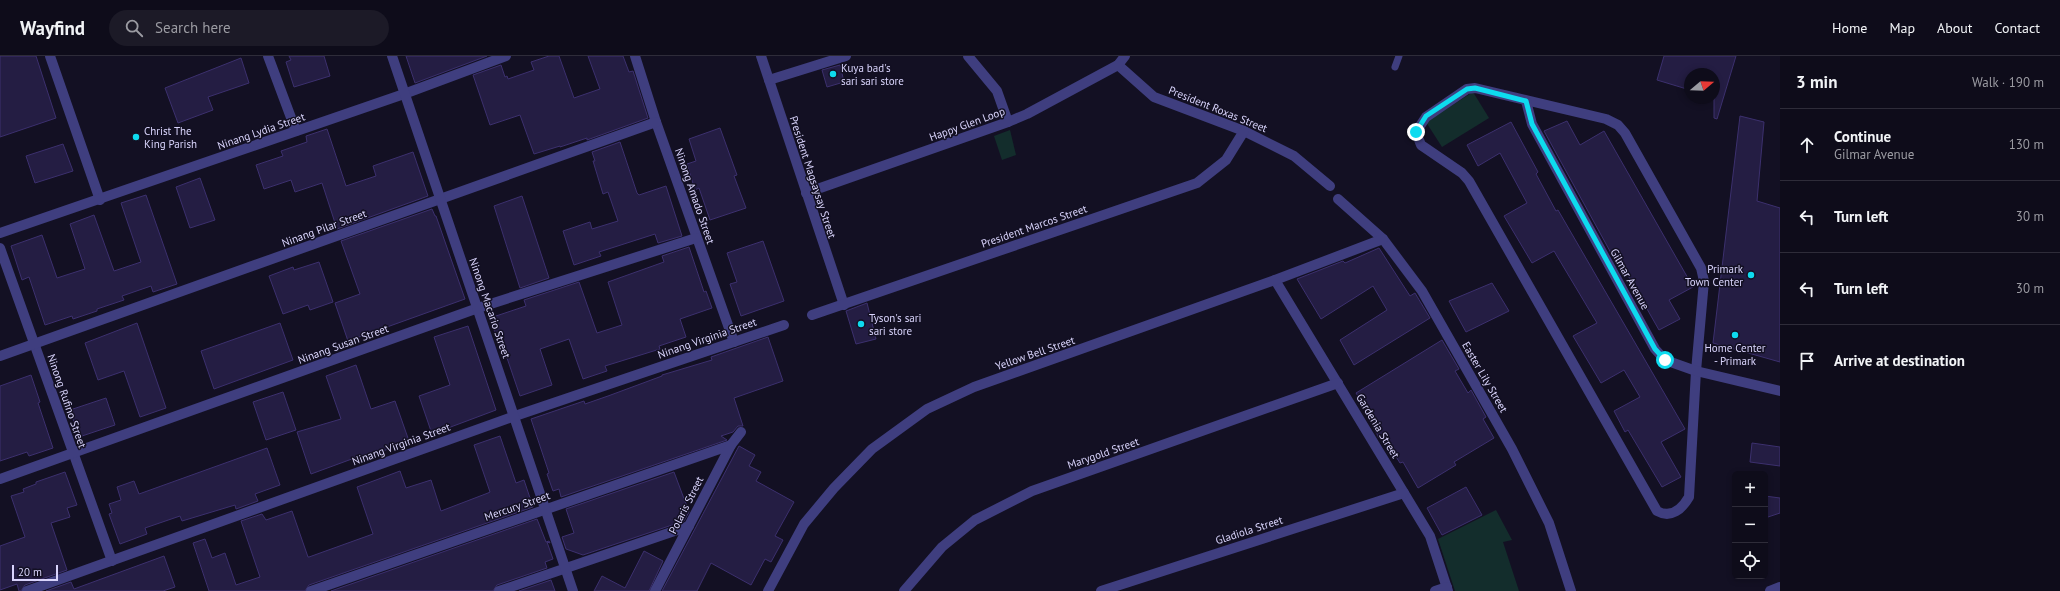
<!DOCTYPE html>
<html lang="en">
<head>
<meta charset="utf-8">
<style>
  :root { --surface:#0e0c1a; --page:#1c1a27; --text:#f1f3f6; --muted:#9b9ba2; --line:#2e2c39 }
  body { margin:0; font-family:"PT Sans",sans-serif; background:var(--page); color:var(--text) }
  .controls { position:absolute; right:12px; bottom:12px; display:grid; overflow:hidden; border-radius:6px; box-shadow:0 2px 6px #0003 }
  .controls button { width:36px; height:36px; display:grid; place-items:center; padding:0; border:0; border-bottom:1px solid var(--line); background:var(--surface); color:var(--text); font:20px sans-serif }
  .compass { position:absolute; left:1684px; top:12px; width:36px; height:36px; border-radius:50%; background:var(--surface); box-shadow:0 2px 6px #0003; rotate:71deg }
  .scale { position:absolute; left:12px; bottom:10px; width:46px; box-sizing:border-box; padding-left:4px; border:2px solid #d9d4fc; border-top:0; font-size:11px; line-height:14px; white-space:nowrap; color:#d9d4fc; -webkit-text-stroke:3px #131023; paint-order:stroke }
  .stop { position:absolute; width:12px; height:12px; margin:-9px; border:3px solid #0edbef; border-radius:50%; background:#fff }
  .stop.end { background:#0edbef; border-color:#fff; box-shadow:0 1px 4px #0008 }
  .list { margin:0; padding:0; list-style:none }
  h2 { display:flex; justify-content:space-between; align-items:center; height:52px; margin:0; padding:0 16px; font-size:17px }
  h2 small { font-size:13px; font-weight:400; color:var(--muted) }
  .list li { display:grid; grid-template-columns:26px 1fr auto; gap:12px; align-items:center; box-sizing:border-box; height:72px; padding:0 16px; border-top:1px solid var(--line) }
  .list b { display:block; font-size:15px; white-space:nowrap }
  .list p { margin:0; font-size:13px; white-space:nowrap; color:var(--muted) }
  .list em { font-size:13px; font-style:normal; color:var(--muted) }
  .icon { flex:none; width:22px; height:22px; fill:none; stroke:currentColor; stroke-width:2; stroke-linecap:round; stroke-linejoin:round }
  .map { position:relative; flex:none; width:1780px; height:535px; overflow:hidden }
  header { display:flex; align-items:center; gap:24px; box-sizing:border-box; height:56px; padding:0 20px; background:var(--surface); border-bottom:1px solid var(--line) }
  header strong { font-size:19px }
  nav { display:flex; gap:22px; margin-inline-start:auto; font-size:14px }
  .search { width:280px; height:36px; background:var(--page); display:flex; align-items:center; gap:10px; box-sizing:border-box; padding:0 14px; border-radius:22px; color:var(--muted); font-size:15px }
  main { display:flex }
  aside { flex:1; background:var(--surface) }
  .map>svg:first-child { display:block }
  .green { fill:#132d2c }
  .building { fill:#241d43; stroke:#3c306e }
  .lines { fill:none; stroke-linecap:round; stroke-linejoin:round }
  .service { stroke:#3f3e7f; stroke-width:7 }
  .minor { stroke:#3f3e7f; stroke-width:10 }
  .tertiary { stroke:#3f3e7f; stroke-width:10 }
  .route { stroke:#0edbef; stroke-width:5 }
  .poi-dot { fill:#0edbef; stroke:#131023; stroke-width:1.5 }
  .labels { text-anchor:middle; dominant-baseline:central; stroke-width:3; stroke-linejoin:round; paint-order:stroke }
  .poi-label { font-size:11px; fill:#d9d4fc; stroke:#131023; text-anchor:start }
  .street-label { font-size:11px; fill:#d9d4fc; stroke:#131023 }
</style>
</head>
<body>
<header>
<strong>Wayfind</strong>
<div class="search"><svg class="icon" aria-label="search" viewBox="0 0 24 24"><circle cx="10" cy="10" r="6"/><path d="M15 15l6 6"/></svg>Search here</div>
<nav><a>Home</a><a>Map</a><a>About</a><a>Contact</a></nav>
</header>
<main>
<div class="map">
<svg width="1780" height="535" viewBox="0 0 1780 535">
  <rect width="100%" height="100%" fill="#131023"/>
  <!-- green -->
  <g class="green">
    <polygon points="1473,36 1489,62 1442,91 1426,66"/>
    <polygon points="1010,74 1016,99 1002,104 994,80"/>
    <polygon points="1496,454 1512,484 1503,486 1519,535 1455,535 1438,483"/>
  </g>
  <!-- building -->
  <g class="building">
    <polygon points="0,0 36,0 56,62 0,81"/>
    <polygon points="289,0 324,0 330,20 294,31 286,6 291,4"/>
    <polygon points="406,0 487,0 415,27"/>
    <polygon points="549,0 559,0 574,42 600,33 588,0 623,0 629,16 633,15 648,62 587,84 587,82 560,91 560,90 534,98 520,59 490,69 473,19 501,9 505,21 507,20 508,23 534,14 531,6"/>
    <polygon points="1664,0 1736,0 1717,63 1714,62 1714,18 1690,18 1690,34 1657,24"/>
    <polygon points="241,2 249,27 208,41 213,54 178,67 165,32"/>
    <polygon points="840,9 844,26 827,31 822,14"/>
    <polygon points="1740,60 1764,66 1757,145 1780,152 1780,306 1713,287"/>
    <polygon points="1567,65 1580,89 1604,75 1693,231 1669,244 1680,263 1659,274 1614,195 1611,197 1544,75"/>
    <polygon points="1511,66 1538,116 1536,118 1556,155 1558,154 1685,373 1661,386 1681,421 1662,431 1628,374 1625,376 1614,355 1640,341 1624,314 1601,327 1573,280 1597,267 1554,195 1532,207 1504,160 1527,147 1500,97 1478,110 1467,89"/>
    <polygon points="720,72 737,119 734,120 746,152 710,164 699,132 695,134 687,108 696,105 689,83"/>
    <polygon points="327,73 346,130 376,120 373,110 413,96 428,140 337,173 322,127 295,136 291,124 264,133 256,109 283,100 281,95 307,86 306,80"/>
    <polygon points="620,86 637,137 639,139 666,130 682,180 658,187 655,178 599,196 601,200 574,209 563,175 590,166 592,173 618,165 608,136 603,138 593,105 595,105 592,96"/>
    <polygon points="63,88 73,115 35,127 26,100"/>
    <polygon points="200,122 215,164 190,172 176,131"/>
    <polygon points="146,139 177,228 153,236 151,230 122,240 124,244 97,253 97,255 73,263 72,260 45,269 29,221 22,224 11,190 42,179 57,222 85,213 70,168 94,159 114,215 141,206 121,147"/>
    <polygon points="522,140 549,222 520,232 494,150"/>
    <polygon points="432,153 435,160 436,160 465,243 348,285 335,247 360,238 341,185"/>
    <polygon points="763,185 784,245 741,260 730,228 737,226 727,197"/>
    <polygon points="689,191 704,236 706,235 712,252 680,263 686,281 659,290 660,293 605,310 607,315 583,323 569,283 540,293 552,329 520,340 506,299 503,300 490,262 526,250 524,244 579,226 597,277 622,269 608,226 664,206 662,200"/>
    <polygon points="1379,192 1410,240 1415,237 1430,262 1354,309 1340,284 1387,254 1373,230 1321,263 1297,223 1343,205 1345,207"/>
    <polygon points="319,206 333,246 310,254 308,249 283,258 269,220 293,211 294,214"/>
    <polygon points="1492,227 1509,255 1466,276 1449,245"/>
    <polygon points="867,247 876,283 856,288 846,255"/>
    <polygon points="137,267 166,352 140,361 124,315 98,324 85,287"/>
    <polygon points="280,267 293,304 214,333 201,295"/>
    <polygon points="468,270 496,354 432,378 419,340 450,329 434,281"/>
    <polygon points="768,281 783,325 734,342 743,370 738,370 733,376 721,380 727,384 561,441 559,433 553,435 547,418 549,417 531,363 584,345 585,348 608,340 662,320 662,319 712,304 711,301"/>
    <polygon points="1442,284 1459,313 1455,315 1468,337 1471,334 1486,361 1483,363 1494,382 1454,406 1456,409 1418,432 1403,406 1400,407 1383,380 1379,382 1369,363 1371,361 1356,337"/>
    <polygon points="356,309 371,353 395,345 409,385 362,403 360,400 311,418 297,376 341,363 326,320"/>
    <polygon points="31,319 40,346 38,347 53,392 29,400 27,396 0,405 0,330"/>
    <polygon points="283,336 296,374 266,384 253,346"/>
    <polygon points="106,342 115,369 79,381 70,354"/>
    <polygon points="500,380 516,427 524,424 533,451 309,529 305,535 209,535 193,487 205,483 212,502 225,497 236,529 260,521 241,465 262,458 266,464 292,455 308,501 309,501 373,478 357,431 376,424 400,415 406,432 431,424 441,455 488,437 490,436 474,389"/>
    <polygon points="1752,387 1780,391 1780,410 1750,406"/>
    <polygon points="739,390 755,399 749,410 761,416 756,425 794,446 775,480 783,484 771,506 765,503 751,529 711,507 697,535 662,535"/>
    <polygon points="267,392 280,429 255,438 258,445 236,453 235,449 182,465 180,460 145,472 147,478 120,488 109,458 112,457 109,448 121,444 117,431 134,425 139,438"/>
    <polygon points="65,416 77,449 67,452 70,461 51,467 67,514 25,529 21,535 19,535 17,528 0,534 0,490 25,481 11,440 24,436 23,433 36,428 36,426"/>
    <polygon points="674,416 689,456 684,465 583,499 566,493 562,481 574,477 566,453"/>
    <polygon points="1466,431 1482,459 1442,479 1427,452"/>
    <polygon points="1765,440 1780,442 1780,457 1765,462"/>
    <polygon points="537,463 546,486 549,485 550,487 547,486 553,503 545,506 547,512 497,529 493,535 331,535"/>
    <polygon points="644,495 663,505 649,535 594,535 602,520 625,532"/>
    <polygon points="164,500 175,531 163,535 46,535 71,526 74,533"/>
    <polygon points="551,524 555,535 519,535"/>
  </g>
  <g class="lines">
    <!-- service -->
    <polyline class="service" points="1395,11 1399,0"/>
    <!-- minor -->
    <g class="minor">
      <polyline points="50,0 100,144"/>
      <polyline points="268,0 296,75"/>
      <polyline points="635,0 656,66 734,286"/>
      <polyline points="761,0 844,249"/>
      <polyline points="968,0 997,35 1008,66"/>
      <polyline points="1118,9 1154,41 1244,75 1294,100 1330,130"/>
      <polyline points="769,24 846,0"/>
      <path d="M 1475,32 L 1606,63 L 1618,69 L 1625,77 L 1701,212 L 1704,225 L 1696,315 L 1689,441 C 1682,453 1671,463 1657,455 L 1469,125 L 1462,117 L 1421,89 L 1416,76 L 1426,61 L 1467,33 Z"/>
      <polyline points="1526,45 1532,68 1655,293 1665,304 1696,315 1780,335"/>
      <polyline points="806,137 1008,66 1027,58 1118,9 1125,0"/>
      <polyline points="1338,143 1383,183 1422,235 1512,393 1549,467 1571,535"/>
      <polyline points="0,177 404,38 506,0"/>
      <polyline points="0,192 112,505"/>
      <polyline points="1275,224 1430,480 1448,535"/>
      <polyline points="812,259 1197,127 1226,104 1244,75"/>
      <polyline points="0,300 656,66"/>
      <polyline points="0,423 478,252 696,182"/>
      <polyline points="27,535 515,360 784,269"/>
      <polyline points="311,535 731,389"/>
      <polyline points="499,535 689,470"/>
      <polyline points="655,535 731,389 741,376"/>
      <polyline points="768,535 804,468 834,432 872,393 927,353 974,331 1275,224 1383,183"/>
      <polyline points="904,535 942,491 975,464 1032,435 1338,327"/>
      <polyline points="1101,535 1404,437"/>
      <polyline points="1435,535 1447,531"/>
      <polyline points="1770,535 1780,531"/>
    </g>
    <!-- tertiary -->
    <polyline class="tertiary" points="392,0 573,535"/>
  </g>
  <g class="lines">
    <!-- route -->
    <polyline class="route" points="1416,76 1426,60 1467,33 1475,32 1526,45 1532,68 1655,293 1665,304"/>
  </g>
  <!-- markers -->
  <g class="poi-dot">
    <circle cx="833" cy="18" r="4"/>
    <circle cx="136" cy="81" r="4"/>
    <circle cx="1751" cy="219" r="4"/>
    <circle cx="861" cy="268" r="4"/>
    <circle cx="1735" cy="279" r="4"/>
  </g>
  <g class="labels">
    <!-- poi labels -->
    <g class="poi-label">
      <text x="841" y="12">Kuya bad's<tspan x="841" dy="13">sari sari store</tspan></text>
      <text x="144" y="75">Christ The<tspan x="144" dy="13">King Parish</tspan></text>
      <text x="1743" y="213" text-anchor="end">Primark<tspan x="1743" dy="13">Town Center</tspan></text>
      <text x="869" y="262">Tyson's sari<tspan x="869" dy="13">sari store</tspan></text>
      <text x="1735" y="292" text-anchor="middle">Home Center<tspan x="1735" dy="13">- Primark</tspan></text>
    </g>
    <!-- street labels -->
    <g class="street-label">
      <text transform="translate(1218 53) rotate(22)">President Roxas Street</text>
      <text transform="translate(967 68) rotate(-20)">Happy Glen Loop</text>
      <text transform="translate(261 75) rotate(-19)">Ninang Lydia Street</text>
      <text transform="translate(813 121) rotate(72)">President Magsaysay Street</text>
      <text transform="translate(695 140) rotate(71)">Ninong Amado Street</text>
      <text transform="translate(1034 170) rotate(-19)">President Marcos Street</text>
      <text transform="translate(324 172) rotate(-20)">Ninang Pilar Street</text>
      <text transform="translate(1630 223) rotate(61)">Gilmar Avenue</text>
      <text transform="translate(490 252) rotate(71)">Ninong Macario Street</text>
      <text transform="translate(707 282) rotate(-19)">Ninang Virginia Street</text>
      <text transform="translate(343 288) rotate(-20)">Ninang Susan Street</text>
      <text transform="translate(1035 297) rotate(-19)">Yellow Bell Street</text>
      <text transform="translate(1485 321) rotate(60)">Easter Lily Street</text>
      <text transform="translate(67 345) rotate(71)">Ninong Rufino Street</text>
      <text transform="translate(1378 370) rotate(59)">Gardenia Street</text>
      <text transform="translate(401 388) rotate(-20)">Ninang Virginia Street</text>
      <text transform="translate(1103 397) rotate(-19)">Marygold Street</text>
      <text transform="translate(686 449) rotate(-63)">Polaris Street</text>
      <text transform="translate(517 450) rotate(-19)">Mercury Street</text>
      <text transform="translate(1249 474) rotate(-18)">Gladiola Street</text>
    </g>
  </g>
</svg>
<div class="controls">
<button>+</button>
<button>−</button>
<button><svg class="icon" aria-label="locate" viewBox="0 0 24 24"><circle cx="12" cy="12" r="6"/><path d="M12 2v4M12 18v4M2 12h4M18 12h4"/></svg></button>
</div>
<svg class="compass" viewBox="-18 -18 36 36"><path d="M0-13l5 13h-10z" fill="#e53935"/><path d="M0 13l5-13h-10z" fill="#9b9ba2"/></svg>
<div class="scale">20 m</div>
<div class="stop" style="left:1665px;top:304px"></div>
<div class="stop end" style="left:1416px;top:76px"></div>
</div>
<aside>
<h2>3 min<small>Walk · 190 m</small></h2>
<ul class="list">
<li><svg class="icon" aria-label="ahead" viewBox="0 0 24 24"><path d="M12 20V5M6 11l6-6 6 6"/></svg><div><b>Continue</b><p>Gilmar Avenue</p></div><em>130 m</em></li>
<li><svg class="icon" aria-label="left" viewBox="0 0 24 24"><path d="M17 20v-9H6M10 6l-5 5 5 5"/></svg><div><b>Turn left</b></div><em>30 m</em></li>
<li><svg class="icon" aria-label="left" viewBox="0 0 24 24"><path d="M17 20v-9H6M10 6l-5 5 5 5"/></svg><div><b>Turn left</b></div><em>30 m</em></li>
<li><svg class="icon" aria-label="arrive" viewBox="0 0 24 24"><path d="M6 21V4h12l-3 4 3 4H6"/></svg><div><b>Arrive at destination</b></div></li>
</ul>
</aside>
</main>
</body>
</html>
